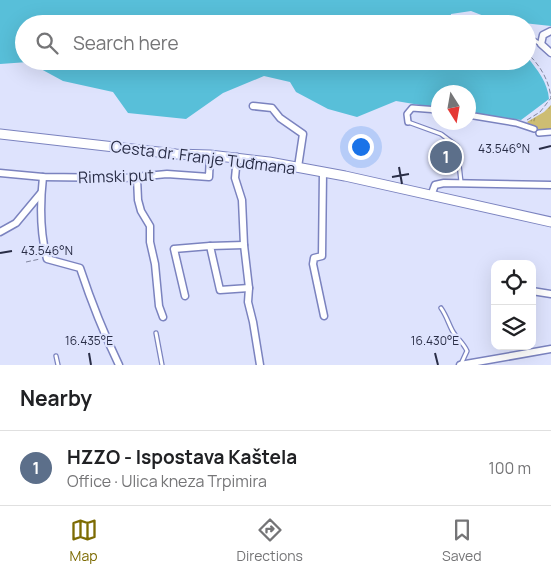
<!DOCTYPE html>
<html lang="en">
<head>
<meta charset="utf-8">
<style>
  :root { --surface:#fff; --page:#f6f6f6; --text:#202124; --muted:#757577; --line:#e0e0e0; --accent:#7d6b03 }
  body { margin:0; font-family:Manrope,sans-serif; background:var(--page); color:var(--text) }
  .controls { position:absolute; right:15px; bottom:15px; display:grid; overflow:hidden; border-radius:10px; box-shadow:0 5px 20px #0002 }
  .controls button { width:45px; height:45px; display:grid; place-items:center; padding:0; border:0; border-bottom:1px solid var(--line); background:var(--surface); color:var(--text); font:25px sans-serif }
  .compass { position:absolute; left:431px; top:85px; width:45px; height:45px; border-radius:50%; background:var(--surface); box-shadow:0 5px 20px #0002; rotate:169deg }
  .you { position:absolute; left:360px; top:146px; width:18px; height:18px; margin:-12px; border:4px solid #fff; border-radius:50%; background:#1a73e8; box-shadow:0 0 0 8px #1a73e833 }
  .badge { display:grid; place-items:center; width:32px; height:32px; border-radius:50%; background:var(--accent); color:#fff; font-size:16px; font-weight:700 }
  .pin { position:absolute; translate:-50% -50%; border:2px solid #fff; box-shadow:0 1px 5px #0006 }
  .list { margin:0; padding:0; list-style:none }
  h2 { display:flex; justify-content:space-between; align-items:center; height:65px; margin:0; padding:0 20px; font-size:21px }
  h2 small { font-size:16px; font-weight:400; color:var(--muted) }
  .list li { display:grid; grid-template-columns:32px 1fr auto; gap:15px; align-items:center; box-sizing:border-box; height:75px; padding:0 20px; border-top:1px solid var(--line) }
  .list b { display:block; font-size:19px; white-space:nowrap }
  .list p { margin:0; font-size:16px; white-space:nowrap; color:var(--muted) }
  .list em { font-size:16px; font-style:normal; color:var(--muted) }
  .icon { flex:none; width:28px; height:28px; fill:none; stroke:currentColor; stroke-width:2; stroke-linecap:round; stroke-linejoin:round }
  .map { position:relative; flex:none; width:551px; height:365px; overflow:hidden }
  .search { position:absolute; background:var(--surface); box-shadow:0 5px 20px #0002; left:15px; right:15px; top:15px; height:55px; display:flex; align-items:center; gap:12px; box-sizing:border-box; padding:0 18px; border-radius:28px; color:var(--muted); font-size:19px }
  .sheet { height:140px; background:var(--surface) }
  nav { display:flex; justify-content:space-around; align-items:center; box-sizing:border-box; height:70px; border-top:1px solid var(--line); background:var(--surface); font-size:14px; color:var(--muted) }
  nav a { display:grid; justify-items:center; gap:2px }
  nav .on { color:var(--accent) }
  .map>svg:first-child { display:block }
  .grass { fill:url(#grass-tufts) }
  .water { fill:#58bfd9 }
  .lines { fill:none; stroke-linecap:round; stroke-linejoin:round }
  .service-casing { stroke:#7b83bf; stroke-width:5.5 }
  .pedestrian-casing { stroke:#7b83bf; stroke-width:8 }
  .minor-casing { stroke:#7b83bf; stroke-width:9 }
  .secondary-casing { stroke:#7b83bf; stroke-width:11 }
  .path { stroke:#81869f; stroke-width:1; stroke-dasharray:5 2.5; stroke-linecap:butt }
  .service { stroke:#fff; stroke-width:3 }
  .pedestrian { stroke:#fff; stroke-width:5 }
  .minor { stroke:#fff; stroke-width:6 }
  .secondary { stroke:#fff; stroke-width:9 }
  .ticks { fill:none; stroke:#292d46; stroke-width:2 }
  .labels { text-anchor:middle; dominant-baseline:central; stroke-width:4.5; stroke-linejoin:round; paint-order:stroke }
  .street-label { font-size:16px; fill:#292d46; stroke:#dee3fd }
  .ticks-label { font-size:12px; text-anchor:middle; fill:#292d46; stroke:#dee3fd; stroke-width:4.5; stroke-linejoin:round; paint-order:stroke }
</style>
</head>
<body>
<div class="map">
<svg width="551" height="365" viewBox="0 0 551 365">
  <defs>
    <pattern id="grass-tufts" width="24" height="20" patternUnits="userSpaceOnUse" patternTransform="scale(1.25)"><rect width="24" height="20" fill="#cdbd73"/><path d="M3 7l-1-3M5 7V3M7 7l1-3M15 17l-1-3M17 17v-4M19 17l1-3" fill="none" stroke="#a69a60"/></pattern>
  </defs>
  <rect width="100%" height="100%" fill="#dee3fd"/>
  <!-- grass -->
  <path class="grass" d="M 551,105 L 551,131 C 541,131 533,130 527,122 L 544,112 Z"/>
  <!-- water -->
  <path class="water" d="M 0,0 L 551,0 L 551,26 L 514,22 L 484,16 L 471,11 L 451,14 L 450,20 L 465,24 L 24,24 L 24,61 L 527,61 L 527,57 C 537,69 548,83 549,99 L 521,120 L 469,113 L 468,92 L 438,92 L 438,108 L 396,101 L 357,117 L 328,109 L 296,92 L 290,82 L 264,76 L 223,93 L 186,119 L 128,113 L 113,92 L 63,81 L 28,62 L 0,64 Z"/>
  <g class="lines">
    <!-- service casing -->
    <g class="service-casing">
      <g id="service">
        <polyline points="471,20 488,24"/>
        <polyline points="527,35 540,44"/>
        <polyline points="408,122 441,134 457,146 461,182"/>
        <path d="M 441,308 C 446,315 448,322 452,330 C 456,338 463,342 467,351 L 461,364"/>
        <polyline points="156,333 162,365"/>
        <polyline points="56,356 58,365"/>
      </g>
    </g>
    <!-- pedestrian casing -->
    <g class="pedestrian-casing">
      <g id="pedestrian">
        <polyline points="468,115 516,123 534,129"/>
        <polyline points="408,122 407,114 412,108 438,110"/>
        <polyline points="539,133 551,132"/>
      </g>
    </g>
    <!-- minor casing -->
    <g class="minor-casing">
      <g id="minor">
        <polyline points="551,31 543,35 541,44 551,53"/>
        <polyline points="253,106 272,108 280,118 303,134 298,167"/>
        <polyline points="237,157 235,178 242,200 244,245 249,288 248,302 253,322 260,365"/>
        <polyline points="323,172 322,256 314,258 313,264 324,316"/>
        <polyline points="0,173 43,177 125,178 167,174 209,177 210,155"/>
        <path d="M 43,177 C 40,204 40,233 47,259 L 80,268 C 91,301 104,334 119,365"/>
        <polyline points="137,178 138,200 141,211 150,226 150,242 155,264 159,306 163,317"/>
        <polyline points="431,196 435,185 444,183 551,185"/>
        <polyline points="0,232 16,223 41,193"/>
        <polyline points="244,245 210,246 220,290 249,288"/>
        <polyline points="532,291 551,294"/>
        <polyline points="185,296 174,249 210,246"/>
        <polyline points="460,365 551,349"/>
      </g>
    </g>
    <!-- secondary casing -->
    <g class="secondary-casing">
      <polyline id="secondary" points="0,134 176,154 210,155 269,162 345,176 551,222"/>
    </g>
    <!-- path -->
    <g class="path">
      <path d="M 527,120 L 540,112 L 551,98 C 549,80 540,65 527,53"/>
      <polyline points="26,262 40,259"/>
    </g>
    <!-- service -->
    <use href="#service" class="service"/>
    <!-- pedestrian -->
    <use href="#pedestrian" class="pedestrian"/>
    <!-- minor -->
    <use href="#minor" class="minor"/>
    <!-- secondary -->
    <use href="#secondary" class="secondary"/>
  </g>
  <!-- ticks -->
  <path class="ticks" d="M 539,149 L 551,146M 399,167 L 402,184M 392,177 L 409,174M 0,253 L 12,251M 89,353 L 91,365M 435,353 L 438,365"/>
  <g class="labels">
    <!-- street labels -->
    <g class="street-label">
      <text transform="translate(203 157) rotate(7)">Cesta dr. Franje Tuđmana</text>
      <text transform="translate(116 176) rotate(-2)">Rimski put</text>
    </g>
  </g>
  <g class="ticks-label">
    <text x="504" y="153">43.546°N</text>
    <text x="47" y="255">43.546°N</text>
    <text x="89" y="345">16.435°E</text>
    <text x="435" y="345">16.430°E</text>
  </g>
</svg>
<div class="controls">
<button><svg class="icon" aria-label="locate" viewBox="0 0 24 24"><circle cx="12" cy="12" r="6"/><path d="M12 2v4M12 18v4M2 12h4M18 12h4"/></svg></button>
<button><svg class="icon" aria-label="layers" viewBox="0 0 24 24"><path d="M12 4l9 5-9 5-9-5zM3 14l9 5 9-5"/></svg></button>
</div>
<svg class="compass" viewBox="-18 -18 36 36"><path d="M0-13l5 13h-10z" fill="#e53935"/><path d="M0 13l5-13h-10z" fill="#757577"/></svg>
<div class="you"></div>
<div class="pin badge" style="left:446px;top:157px;background:#5c6f8a">1</div>
<div class="search"><svg class="icon" aria-label="search" viewBox="0 0 24 24"><circle cx="10" cy="10" r="6"/><path d="M15 15l6 6"/></svg>Search here</div>
</div>
<section class="sheet">
<h2>Nearby<small></small></h2>
<ul class="list">
<li><span class="badge" style="background:#5c6f8a">1</span><div><b>HZZO - Ispostava Kaštela</b><p>Office · Ulica kneza Trpimira</p></div><em>100 m</em></li>
</ul>
</section>
<nav>
<a class="on"><svg class="icon" aria-label="map" viewBox="0 0 24 24"><path d="M3 6l6-2 6 2 6-2v14l-6 2-6-2-6 2zM9 4v14M15 6v14"/></svg>Map</a>
<a><svg class="icon" aria-label="directions" viewBox="0 0 24 24"><path d="M12 3l9 9-9 9-9-9zM9 14v-3h6M13 9l2 2-2 2"/></svg>Directions</a>
<a><svg class="icon" aria-label="saved" viewBox="0 0 24 24"><path d="M7 4h10v16l-5-4-5 4z"/></svg>Saved</a>
</nav>
</body>
</html>
